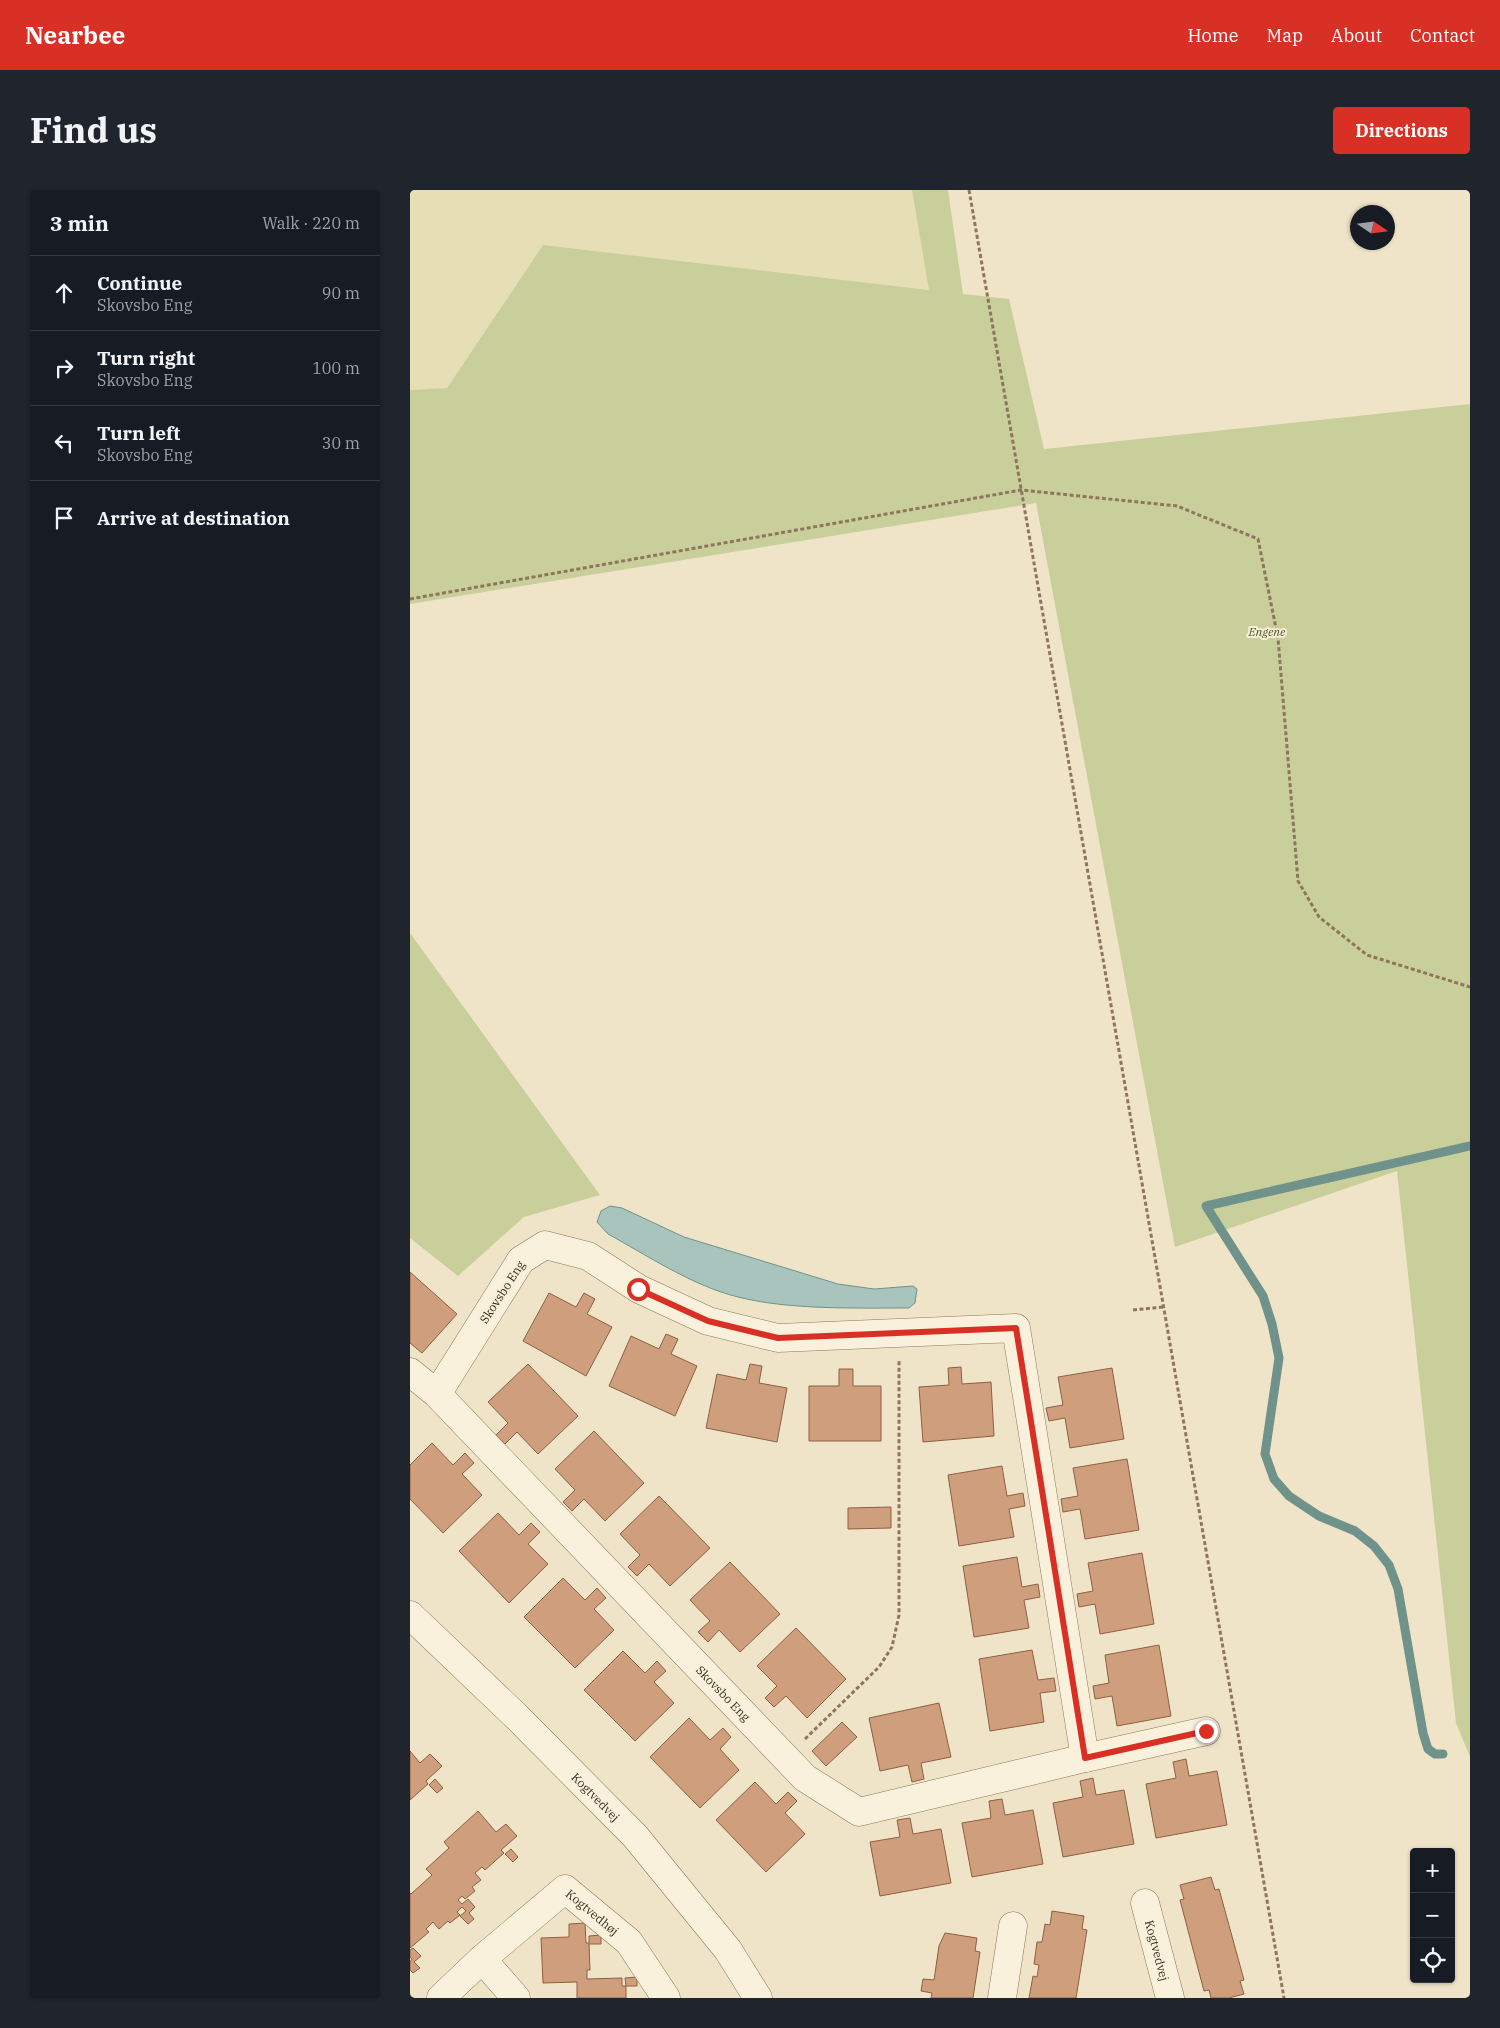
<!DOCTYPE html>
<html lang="en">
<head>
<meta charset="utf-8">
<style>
  :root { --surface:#171b24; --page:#20242c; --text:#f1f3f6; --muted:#9ea1a6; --line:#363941; --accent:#d93025 }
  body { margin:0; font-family:"IBM Plex Serif",serif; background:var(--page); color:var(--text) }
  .controls { position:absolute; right:15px; bottom:15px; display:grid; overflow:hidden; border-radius:5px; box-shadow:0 1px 4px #0004 }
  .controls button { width:45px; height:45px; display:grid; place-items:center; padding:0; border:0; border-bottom:1px solid var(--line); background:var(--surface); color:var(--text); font:25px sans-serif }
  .compass { position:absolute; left:940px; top:15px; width:45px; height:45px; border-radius:50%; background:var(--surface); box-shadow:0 1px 4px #0004; rotate:103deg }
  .stop { position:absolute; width:15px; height:15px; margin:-11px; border:4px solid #d93025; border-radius:50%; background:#fff }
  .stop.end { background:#d93025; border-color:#fff; box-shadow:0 1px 5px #0008 }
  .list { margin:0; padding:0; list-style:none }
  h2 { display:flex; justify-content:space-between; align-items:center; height:65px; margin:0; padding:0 20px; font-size:21px }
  h2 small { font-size:16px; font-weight:400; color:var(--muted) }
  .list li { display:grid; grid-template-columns:32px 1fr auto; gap:15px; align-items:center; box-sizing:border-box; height:75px; padding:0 20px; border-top:1px solid var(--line) }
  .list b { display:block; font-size:19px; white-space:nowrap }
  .list p { margin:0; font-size:16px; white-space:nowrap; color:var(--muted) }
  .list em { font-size:16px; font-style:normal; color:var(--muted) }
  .icon { flex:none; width:28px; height:28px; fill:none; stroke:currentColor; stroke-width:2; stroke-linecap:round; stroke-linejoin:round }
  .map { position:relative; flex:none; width:1060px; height:1808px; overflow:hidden; border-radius:5px }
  header { display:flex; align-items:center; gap:30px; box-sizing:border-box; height:70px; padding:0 25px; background:var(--accent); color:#fff }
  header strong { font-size:24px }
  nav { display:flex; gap:28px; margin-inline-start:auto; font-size:18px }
  .intro { display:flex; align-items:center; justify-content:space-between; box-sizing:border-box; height:120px; padding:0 30px }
  h1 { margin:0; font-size:35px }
  .button { padding:12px 22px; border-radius:5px; background:var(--accent); color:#fff; font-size:18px; font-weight:700 }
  main { display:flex; gap:30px; padding:0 30px }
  aside { flex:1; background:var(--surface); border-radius:5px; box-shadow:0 1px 4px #0004 }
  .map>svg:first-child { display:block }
  .farmland { fill:#e6deb5 }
  .green { fill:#c9cf9b }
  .water { fill:#a9c4bc; stroke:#6f938a }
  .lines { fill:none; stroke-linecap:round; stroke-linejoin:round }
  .stream { stroke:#6f938a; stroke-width:9 }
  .building { fill:#cf9f7d; stroke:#8d5f41 }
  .minor-casing { stroke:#8d765c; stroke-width:29 }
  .tertiary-casing { stroke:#8d765c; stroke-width:29 }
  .path { stroke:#8d765c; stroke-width:3; stroke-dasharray:4 2.5; stroke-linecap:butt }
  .minor { stroke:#faf1dc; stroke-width:28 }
  .tertiary { stroke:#faf1dc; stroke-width:28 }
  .route { stroke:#d93025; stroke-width:6 }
  .labels { text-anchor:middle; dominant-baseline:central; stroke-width:4; stroke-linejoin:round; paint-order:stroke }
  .park-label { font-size:12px; font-style:italic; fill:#4d5a26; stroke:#f7eed8 }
  .street-label { font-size:12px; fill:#3d2e20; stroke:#f7eed8 }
</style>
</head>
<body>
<header>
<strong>Nearbee</strong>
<nav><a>Home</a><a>Map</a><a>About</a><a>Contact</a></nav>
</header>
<div class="intro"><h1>Find us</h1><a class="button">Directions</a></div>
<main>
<aside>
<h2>3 min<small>Walk · 220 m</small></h2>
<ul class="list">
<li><svg class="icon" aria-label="ahead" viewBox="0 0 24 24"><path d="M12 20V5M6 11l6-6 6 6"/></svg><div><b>Continue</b><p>Skovsbo Eng</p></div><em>90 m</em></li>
<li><svg class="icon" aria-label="right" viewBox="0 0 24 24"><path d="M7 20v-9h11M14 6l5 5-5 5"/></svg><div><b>Turn right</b><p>Skovsbo Eng</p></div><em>100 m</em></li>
<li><svg class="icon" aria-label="left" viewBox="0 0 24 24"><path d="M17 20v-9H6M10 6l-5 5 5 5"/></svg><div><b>Turn left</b><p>Skovsbo Eng</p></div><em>30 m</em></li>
<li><svg class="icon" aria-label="arrive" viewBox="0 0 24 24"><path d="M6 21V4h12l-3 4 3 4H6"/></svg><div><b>Arrive at destination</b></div></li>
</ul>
</aside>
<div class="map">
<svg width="1060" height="1808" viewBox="0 0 1060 1808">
  <rect width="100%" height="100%" fill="#f0e4c8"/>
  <!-- farmland -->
  <polygon class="farmland" points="0,0 502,0 520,100 133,55 37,198 0,200"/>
  <!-- green -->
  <g class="green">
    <polygon points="502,0 538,0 553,104 599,109 634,259 1060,214 1060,1567 1046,1533 987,981 765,1057 626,313 0,414 0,200 37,198 133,55 519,100"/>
    <polygon points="0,743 190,1005 114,1027 48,1086 0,1048"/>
  </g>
  <!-- water -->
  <path class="water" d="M 200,1016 L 212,1018 L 274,1047 L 428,1094 L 464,1099 L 503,1096 L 507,1099 L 505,1113 L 499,1118 C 446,1118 379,1120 328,1107 C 283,1096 238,1066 198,1044 L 187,1032 L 191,1021 Z"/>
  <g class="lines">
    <!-- stream -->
    <polyline class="stream" points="1033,1564 1025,1564 1018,1559 1013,1543 988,1399 979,1375 964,1356 945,1341 909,1326 879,1306 864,1289 855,1264 869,1168 862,1134 853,1106 796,1016 1060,956"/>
  </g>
  <!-- building -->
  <g class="building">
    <polygon points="0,1082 47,1124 12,1163 0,1153"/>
    <polygon points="139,1103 166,1117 174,1103 185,1109 177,1124 202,1137 176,1186 113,1151"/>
    <polygon points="256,1144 268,1149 261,1164 287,1176 265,1226 199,1196 221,1146 249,1159"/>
    <polygon points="118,1174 168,1226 128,1264 107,1242 95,1254 86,1245 98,1233 78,1212"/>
    <polygon points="340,1174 352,1176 349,1193 377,1198 367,1252 296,1238 307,1184 336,1190"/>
    <polygon points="551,1177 552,1194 581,1192 584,1246 513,1252 509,1197 539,1195 538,1178"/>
    <polygon points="702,1178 714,1249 660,1258 655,1228 639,1231 636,1218 653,1215 648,1187"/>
    <polygon points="429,1179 443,1179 443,1196 471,1196 471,1251 399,1251 399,1196 429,1196"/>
    <polygon points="184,1241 234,1293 195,1331 174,1309 162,1321 153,1312 165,1300 145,1279"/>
    <polygon points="22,1253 43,1275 55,1263 64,1273 52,1284 72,1305 33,1343 0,1309 0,1275"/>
    <polygon points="717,1269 729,1340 675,1349 670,1319 653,1322 651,1309 668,1306 663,1278"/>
    <polygon points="592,1276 597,1306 613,1303 615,1316 599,1319 604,1347 549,1356 538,1285"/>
    <polygon points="249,1306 300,1358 260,1396 239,1374 227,1386 218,1377 230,1365 210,1344"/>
    <polygon points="481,1317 481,1338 438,1339 438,1318"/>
    <polygon points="88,1323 109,1345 121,1333 130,1342 118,1354 138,1374 99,1413 49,1361"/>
    <polygon points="732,1363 744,1434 690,1444 685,1414 669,1417 667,1404 683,1401 678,1373"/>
    <polygon points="607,1367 612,1397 628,1394 630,1407 614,1410 619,1438 564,1447 553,1376"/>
    <polygon points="320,1372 370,1424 330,1462 309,1440 298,1452 288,1442 300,1431 280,1410"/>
    <polygon points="153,1388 175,1410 187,1398 196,1408 184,1419 204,1440 165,1478 114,1427"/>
    <polygon points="386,1438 436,1489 397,1528 376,1506 364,1517 355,1508 367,1496 347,1476"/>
    <polygon points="749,1455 761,1526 707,1536 702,1506 685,1509 683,1496 699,1493 695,1465"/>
    <polygon points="622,1460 628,1490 644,1488 646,1501 630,1503 634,1532 580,1541 569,1469"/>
    <polygon points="213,1461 235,1483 247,1471 256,1481 244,1492 264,1513 225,1551 174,1500"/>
    <polygon points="529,1513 541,1567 511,1573 514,1589 502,1592 498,1575 470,1581 459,1528"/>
    <polygon points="279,1528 300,1550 313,1538 321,1547 310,1559 329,1580 290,1618 240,1567"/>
    <polygon points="432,1532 447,1547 416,1576 402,1561"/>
    <polygon points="0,1561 10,1573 20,1564 32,1576 16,1591 18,1594 0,1610"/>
    <polygon points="776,1569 779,1586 807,1581 817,1635 746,1648 736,1594 766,1588 763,1572"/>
    <polygon points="683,1588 686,1605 714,1600 724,1654 653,1667 643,1613 673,1607 670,1591"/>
    <polygon points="25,1589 33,1598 27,1603 19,1595"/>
    <polygon points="345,1592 366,1614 378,1602 387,1611 375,1623 395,1644 356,1682 306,1630"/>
    <polygon points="592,1609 595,1625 623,1620 633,1674 562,1687 552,1633 581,1628 579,1611"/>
    <polygon points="68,1621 86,1642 96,1634 107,1646 91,1660 94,1663 75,1680 72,1677 65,1683 71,1690 62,1697 65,1701 55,1709 52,1706 48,1710 52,1714 58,1709 65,1717 59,1723 64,1729 58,1734 50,1726 56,1721 52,1717 47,1722 50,1725 40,1733 38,1731 29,1739 23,1732 16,1739 19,1742 0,1758 0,1703 1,1704 22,1685 16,1679 39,1658 34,1652"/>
    <polygon points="500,1628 503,1644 531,1639 541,1693 470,1706 460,1652 490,1647 487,1630"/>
    <polygon points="101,1659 108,1667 103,1672 95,1664"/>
    <polygon points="801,1687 805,1700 809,1699 834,1790 830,1791 834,1804 819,1808 801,1808 799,1800 794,1801 770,1710 774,1709 770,1695"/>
    <polygon points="642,1721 674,1726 672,1739 677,1740 666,1808 619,1808 623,1786 627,1787 629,1775 624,1774 627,1752 632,1752 635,1734 640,1735"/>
    <polygon points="175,1733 176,1753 179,1753 179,1746 191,1745 191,1754 179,1754 180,1780 177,1780 177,1789 212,1788 212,1796 216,1796 215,1788 227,1787 227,1796 216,1796 216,1808 167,1808 167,1792 133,1793 131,1748 159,1747 159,1734"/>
    <polygon points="535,1743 567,1748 565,1761 570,1762 563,1808 521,1808 522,1803 511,1801 513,1789 524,1790 529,1756"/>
    <polygon points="3,1758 11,1766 4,1772 10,1778 3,1783 0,1780 0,1772 2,1769 0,1767 0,1760"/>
  </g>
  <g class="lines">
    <!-- minor casing -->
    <g class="minor-casing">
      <g id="minor">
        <path id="s1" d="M 0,1182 L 27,1204 L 395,1588 L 449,1622 L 675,1568 L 606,1138 L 368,1148 L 298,1131 L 229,1099 L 178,1066 L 135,1055 L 111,1070 L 27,1204"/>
        <polyline points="675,1568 796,1541"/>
        <path id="s2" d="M 735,1713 L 760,1808"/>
        <polyline points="72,1769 106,1808"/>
        <path id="s3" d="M 31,1808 L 72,1769 L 155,1699 L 219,1752 L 256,1808"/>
        <polyline points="592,1808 603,1736"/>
      </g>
    </g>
    <!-- tertiary casing -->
    <g class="tertiary-casing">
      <g id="tertiary">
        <path id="s4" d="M 0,1425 L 107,1527 L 225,1646 L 318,1760 L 348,1808"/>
      </g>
    </g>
    <!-- path -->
    <g class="path">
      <polyline points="559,0 874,1808"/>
      <polyline points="0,409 611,300 767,316 848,349 868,448 888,691 909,727 957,765 1060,797"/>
      <polyline points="723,1120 753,1117"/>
      <polyline points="395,1549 469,1477 482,1457 489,1425 489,1171"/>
    </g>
    <!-- minor -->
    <use href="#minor" class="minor"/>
    <!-- tertiary -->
    <use href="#tertiary" class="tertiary"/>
  </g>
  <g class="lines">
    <!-- route -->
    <polyline class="route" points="228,1099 298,1131 368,1148 606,1138 675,1568 796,1541"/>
  </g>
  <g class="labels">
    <!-- park labels -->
    <g class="park-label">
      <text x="857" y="441">Engene</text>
    </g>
    <!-- street labels -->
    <g class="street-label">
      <text transform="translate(92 1102) rotate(-57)">Skovsbo Eng</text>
      <text stroke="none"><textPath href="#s1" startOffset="449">Skovsbo Eng</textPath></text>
      <text stroke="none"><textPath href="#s4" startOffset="260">Kogtvedvej</textPath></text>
      <text stroke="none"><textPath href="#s3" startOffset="201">Kogtvedhøj</textPath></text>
      <text stroke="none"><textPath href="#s2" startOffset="49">Kogtvedvej</textPath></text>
    </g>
  </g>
</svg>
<div class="controls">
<button>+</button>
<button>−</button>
<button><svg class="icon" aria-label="locate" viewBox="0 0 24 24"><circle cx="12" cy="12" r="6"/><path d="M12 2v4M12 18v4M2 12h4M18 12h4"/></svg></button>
</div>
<svg class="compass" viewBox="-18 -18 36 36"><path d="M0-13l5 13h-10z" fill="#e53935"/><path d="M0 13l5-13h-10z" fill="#9ea1a6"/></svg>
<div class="stop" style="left:228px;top:1099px"></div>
<div class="stop end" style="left:796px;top:1541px"></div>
</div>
</main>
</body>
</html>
